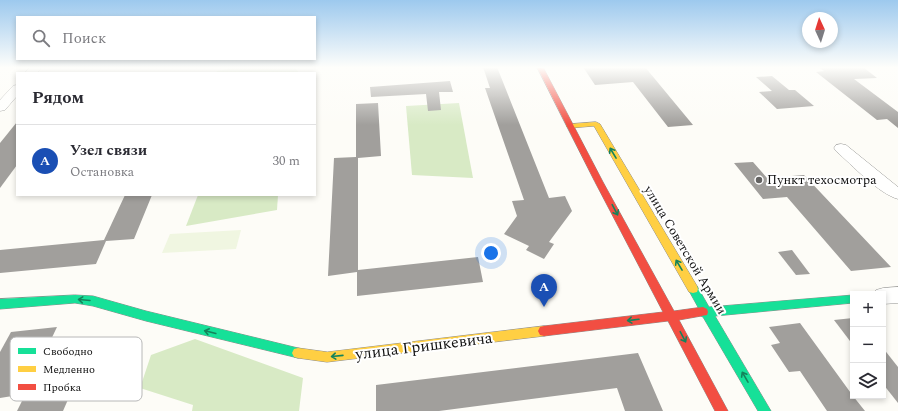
<!DOCTYPE html>
<html lang="ru">
<head>
<meta charset="utf-8">
<style>
  :root { --surface:#fff; --page:#f2f2f3; --text:#2b2b33; --muted:#7c7c81; --line:#e1e1e2; --accent:#646362 }
  body { margin:0; font-family:Spectral,serif; background:var(--page); color:var(--text) }
  .controls { position:absolute; right:12px; bottom:12px; display:grid; overflow:hidden; border-radius:0px; box-shadow:0 2px 6px #0003 }
  .controls button { width:36px; height:36px; display:grid; place-items:center; padding:0; border:0; border-bottom:1px solid var(--line); background:var(--surface); color:var(--text); font:20px sans-serif }
  .compass { position:absolute; left:802px; top:12px; width:36px; height:36px; border-radius:50%; background:var(--surface); box-shadow:0 2px 6px #0003; rotate:356deg }
  .you { position:absolute; left:491px; top:253px; width:14px; height:14px; margin:-10px; border:3px solid #fff; border-radius:50%; background:#1a73e8; box-shadow:0 0 0 6px #1a73e833 }
  .badge { display:grid; place-items:center; width:26px; height:26px; border-radius:50%; background:var(--accent); color:#fff; font-size:13px; font-weight:700 }
  .pin { position:absolute; translate:-50% -33px; filter:drop-shadow(0 1px 2px #0008) }
  .pin::after { content:''; position:absolute; top:21px; width:14px; height:12px; background:inherit; clip-path:polygon(0 0,100% 0,50% 100%) }
  .list { margin:0; padding:0; list-style:none }
  h2 { display:flex; justify-content:space-between; align-items:center; height:52px; margin:0; padding:0 16px; font-size:17px }
  h2 small { font-size:13px; font-weight:400; color:var(--muted) }
  .list li { display:grid; grid-template-columns:26px 1fr auto; gap:12px; align-items:center; box-sizing:border-box; height:72px; padding:0 16px; border-top:1px solid var(--line) }
  .list b { display:block; font-size:15px; white-space:nowrap }
  .list p { margin:0; font-size:13px; white-space:nowrap; color:var(--muted) }
  .list em { font-size:13px; font-style:normal; color:var(--muted) }
  .icon { flex:none; width:22px; height:22px; fill:none; stroke:currentColor; stroke-width:2; stroke-linecap:round; stroke-linejoin:round }
  .map { position:relative; flex:none; width:898px; height:411px; overflow:hidden }
  .search { position:absolute; background:var(--surface); box-shadow:0 2px 6px #0003; left:16px; top:16px; width:300px; height:44px; display:flex; align-items:center; gap:10px; box-sizing:border-box; padding:0 14px; border-radius:0px; color:var(--muted); font-size:15px }
  .panel { position:absolute; background:var(--surface); box-shadow:0 2px 6px #0003; left:16px; top:72px; width:300px; height:124px; border-radius:0px }
  .map>svg:first-child { display:block }
  .forest { fill:#d8eac5 }
  .pitch { fill:#f0f6e1 }
  .building { fill:#a19f9c }
  .lines { fill:none; stroke-linecap:round; stroke-linejoin:round }
  .street-casing { stroke:#979795; stroke-width:1 }
  .fast-casing { stroke:#8e8d8b; stroke-width:1 }
  .slow-casing { stroke:#8e8d8b; stroke-width:1 }
  .jam-casing { stroke:#8e8d8b; stroke-width:1 }
  .street { fill:#fffffe; fill-rule:evenodd }
  .fast { fill:#16e098; fill-rule:evenodd }
  .slow { fill:#ffcf43; fill-rule:evenodd }
  .jam { fill:#f24e42; fill-rule:evenodd }
  .oneway { stroke:#14835b }
  .poi-dot { fill:#646362; stroke:#fff; stroke-width:1.5 }
  .labels { text-anchor:middle; dominant-baseline:central; stroke-width:4; stroke-linejoin:round; paint-order:stroke }
  .poi-label { font-size:13px; fill:#111; stroke:#fff; text-anchor:start }
  .street-label { font-size:13px; fill:#111; stroke:#fff }
  .near-street-label { font-size:16px; fill:#111; stroke:#fff }
  .key { fill:#fff; stroke:#b8b8b8; stroke-width:1 }
  .key-label { font-size:11px; fill:#111 }
</style>
</head>
<body>
<div class="map">
<svg width="898" height="411" viewBox="0 0 898 411">
  <rect width="100%" height="100%" fill="#fdfcf7"/>
  <!-- forest -->
  <g class="forest">
    <polygon points="238,67 295,67 299,73 216,73 217,71"/>
    <polygon points="459,103 473,178 412,175 406,106"/>
    <polygon points="198,195 278,195 277,210 186,226"/>
    <polygon points="195,339 303,378 299,411 192,411 193,405 140,388 151,355"/>
  </g>
  <!-- pitch -->
  <polygon class="pitch" points="241,230 236,249 162,253 170,234"/>
  <!-- building -->
  <g class="building">
    <polygon points="483,67 497,67 549,198 565,196 572,211 549,242 554,244 544,259 526,250 529,246 504,234 517,216 512,201 524,200 485,88 490,88"/>
    <polygon points="583,67 645,67 693,125 668,127 633,82 595,85"/>
    <polygon points="818,67 863,67 877,78 854,79 898,112 898,128 887,119 877,120 816,72 824,71"/>
    <polygon points="772,76 789,90 795,90 814,106 777,109 759,92 772,91 756,77"/>
    <polygon points="450,81 453,92 439,92 441,110 428,111 426,94 371,97 370,87"/>
    <polygon points="378,103 381,156 358,158 358,270 478,257 483,282 357,296 357,272 328,276 334,158 356,157 356,104"/>
    <polygon points="17,122 17,165 0,188 0,143"/>
    <polygon points="753,162 767,178 804,175 891,267 851,271 787,197 763,199 734,163"/>
    <polygon points="125,195 152,195 134,239 106,241 96,264 0,273 0,250 104,240"/>
    <polygon points="792,250 810,274 796,275 778,252"/>
    <polygon points="853,318 853,345 834,320"/>
    <polygon points="800,323 853,396 865,411 827,411 800,371 789,372 771,345 780,343 769,327"/>
    <polygon points="57,327 25,394 0,398 0,352 11,332"/>
    <polygon points="883,348 898,367 898,403 883,384"/>
    <polygon points="638,353 663,411 625,411 617,388 439,411 376,411 376,385"/>
    <polygon points="70,395 63,411 17,411 22,401"/>
  </g>
  <g class="lines">
    <!-- street casing -->
    <g class="street-casing">
      <g id="street">
        <polygon points="30,67 42,67 37,73 25,73"/>
        <polygon points="17,85 17,96 5,110 0,111 0,100 13,86"/>
        <path d="M 841,144 L 846,145 L 898,187 L 898,199 C 879,194 852,165 836,151 L 834,148 L 836,145 Z"/>
        <polygon points="898,287 898,303 883,304 883,294 875,294 876,290 883,288"/>
      </g>
    </g>
    <!-- fast casing -->
    <g class="fast-casing">
      <g id="fast">
        <polygon points="693,285 697,286 709,307 853,295 853,303 715,316 771,411 758,411 703,317 699,315 698,312 699,309 688,289 689,286"/>
        <polygon points="75,295 93,296 146,311 298,348 302,349 304,353 302,357 298,358 146,321 93,306 75,303 0,309 0,299"/>
      </g>
    </g>
    <!-- slow casing -->
    <g class="slow-casing">
      <g id="slow">
        <polygon points="596,122 600,124 697,286 698,289 697,292 693,293 689,292 594,126 570,128 566,126 570,124"/>
        <polygon points="544,326 548,327 550,331 548,335 544,336 327,362 298,358 294,357 292,353 294,349 298,348 327,352"/>
      </g>
    </g>
    <!-- jam casing -->
    <g class="jam-casing">
      <polygon id="jam" points="537,67 543,67 603,182 674,311 703,307 707,309 708,312 707,315 679,320 728,411 715,411 668,321 544,336 540,335 538,331 540,327 544,326 663,312 595,182"/>
    </g>
    <!-- street -->
    <use href="#street" class="street"/>
    <!-- fast -->
    <use href="#fast" class="fast"/>
    <!-- slow -->
    <use href="#slow" class="slow"/>
    <!-- jam -->
    <use href="#jam" class="jam"/>
  </g>
  <!-- one-way arrows -->
  <defs><path id="oneway-shaft" d="M-6 0H5M1.5-3L5.5 0L1.5 3" fill="none" stroke-width="1.6" stroke-linecap="round" stroke-linejoin="round"/></defs>
  <g class="oneway">
    <use href="#oneway-shaft" transform="translate(613 153) rotate(-121)"/>
    <use href="#oneway-shaft" transform="translate(615 210) rotate(62)"/>
    <use href="#oneway-shaft" transform="translate(679 265) rotate(-121)"/>
    <use href="#oneway-shaft" transform="translate(84 300) rotate(-175)"/>
    <use href="#oneway-shaft" transform="translate(633 320) rotate(173)"/>
    <use href="#oneway-shaft" transform="translate(210 332) rotate(-166)"/>
    <use href="#oneway-shaft" transform="translate(683 337) rotate(62)"/>
    <use href="#oneway-shaft" transform="translate(337 356) rotate(174)"/>
    <use href="#oneway-shaft" transform="translate(745 377) rotate(-120)"/>
  </g>
  <!-- sky -->
  <linearGradient id="sky" x2="0" y2="1"><stop stop-color="#9dc9ee"/><stop offset="0.54" stop-color="#fefefb"/><stop offset="1" stop-color="#fefefb" stop-opacity="0"/></linearGradient>
  <rect width="898" height="125" fill="url(#sky)"/>
  <!-- markers -->
  <circle class="poi-dot" cx="759" cy="180" r="4"/>
  <g class="labels">
    <!-- poi labels -->
    <g class="poi-label">
      <text x="767" y="180">Пункт техосмотра</text>
    </g>
    <!-- street labels -->
    <g class="street-label">
      <text transform="translate(685 250) rotate(59)">улица Советской Армии</text>
    </g>
    <!-- near-street labels -->
    <g class="near-street-label">
      <text transform="translate(424 346) rotate(-7)">улица Гришкевича</text>
    </g>
  </g>
  <!-- legend -->
  <rect x="10" y="337" width="132" height="64" rx="6" class="key"/>
  <rect x="18" y="348" width="18" height="6" fill="#16e098"/>
  <rect x="18" y="366" width="18" height="6" fill="#ffcf43"/>
  <rect x="18" y="384" width="18" height="6" fill="#f24e42"/>
  <g class="key-label">
    <text x="43" y="355">Свободно</text>
    <text x="43" y="373">Медленно</text>
    <text x="43" y="391">Пробка</text>
  </g>
</svg>
<div class="controls">
<button>+</button>
<button>−</button>
<button><svg class="icon" aria-label="layers" viewBox="0 0 24 24"><path d="M12 4l9 5-9 5-9-5zM3 14l9 5 9-5"/></svg></button>
</div>
<svg class="compass" viewBox="-18 -18 36 36"><path d="M0-13l5 13h-10z" fill="#e53935"/><path d="M0 13l5-13h-10z" fill="#7c7c81"/></svg>
<div class="you"></div>
<div class="pin badge" style="left:544px;top:307px;background:#1a4fb4">A</div>
<div class="search"><svg class="icon" aria-label="search" viewBox="0 0 24 24"><circle cx="10" cy="10" r="6"/><path d="M15 15l6 6"/></svg>Поиск</div>
<section class="panel">
<h2>Рядом<small></small></h2>
<ul class="list">
<li><span class="badge" style="background:#1a4fb4">A</span><div><b>Узел связи</b><p>Остановка</p></div><em>30 m</em></li>
</ul>
</section>
</div>
</body>
</html>
